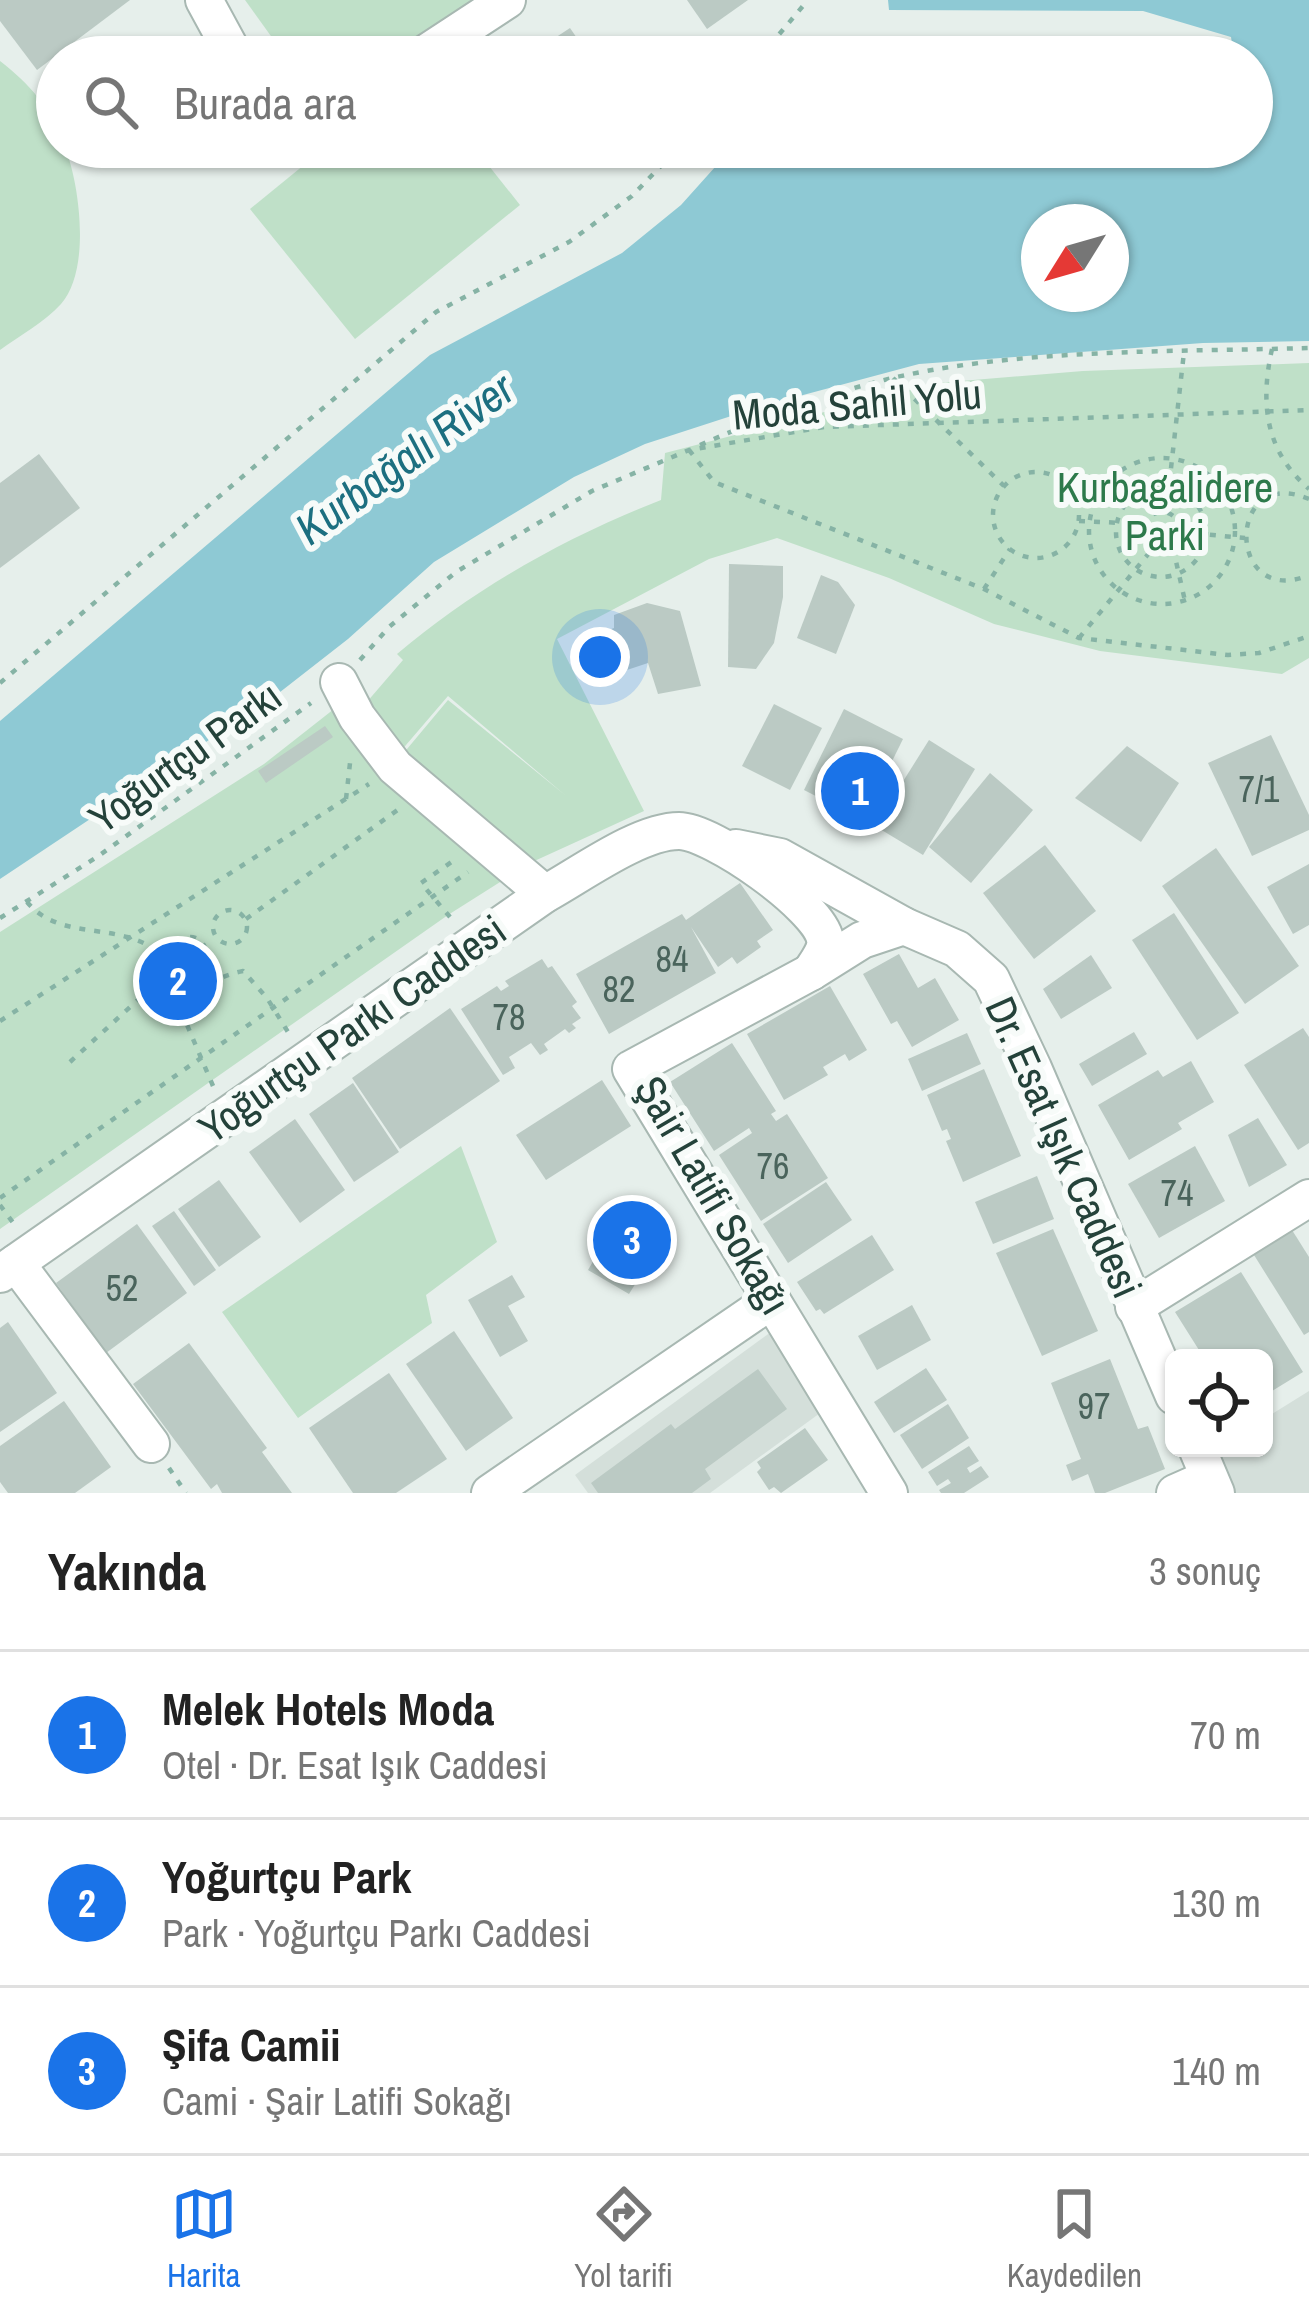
<!DOCTYPE html>
<html lang="tr">
<head>
<meta charset="utf-8">
<style>
  :root { --surface:#fff; --page:#f2f2f2; --text:#222; --muted:#767676; --line:#e0e0e0; --accent:#1a73e8 }
  body { margin:0; font-family:"Archivo Narrow",sans-serif; background:var(--page); color:var(--text) }
  .controls { position:absolute; right:36px; bottom:36px; display:grid; overflow:hidden; border-radius:18px; box-shadow:0 3px 9px #0004 }
  .controls button { width:108px; height:108px; display:grid; place-items:center; padding:0; border:0; border-bottom:3px solid var(--line); background:var(--surface); color:var(--text); font:60px sans-serif }
  .compass { position:absolute; left:1021px; top:204px; width:108px; height:108px; border-radius:50%; background:var(--surface); box-shadow:0 3px 9px #0004; rotate:233deg }
  .you { position:absolute; left:600px; top:657px; width:42px; height:42px; margin:-30px; border:9px solid #fff; border-radius:50%; background:#1a73e8; box-shadow:0 0 0 18px #1a73e833 }
  .badge { display:grid; place-items:center; width:78px; height:78px; border-radius:50%; background:var(--accent); color:#fff; font-size:39px; font-weight:700 }
  .pin { position:absolute; translate:-50% -50%; border:6px solid #fff; box-shadow:0 3px 12px #0006 }
  .list { margin:0; padding:0; list-style:none }
  h2 { display:flex; justify-content:space-between; align-items:center; height:156px; margin:0; padding:0 48px; font-size:51px }
  h2 small { font-size:39px; font-weight:400; color:var(--muted) }
  .list li { display:grid; grid-template-columns:78px 1fr auto; gap:36px; align-items:center; box-sizing:border-box; height:168px; padding:0 48px; border-top:3px solid var(--line) }
  .list b { display:block; font-size:45px; white-space:nowrap }
  .list p { margin:0; font-size:39px; white-space:nowrap; color:var(--muted) }
  .list em { font-size:39px; font-style:normal; color:var(--muted) }
  .icon { flex:none; width:66px; height:66px; fill:none; stroke:currentColor; stroke-width:2; stroke-linecap:round; stroke-linejoin:round }
  .map { position:relative; flex:none; width:1309px; height:1493px; overflow:hidden }
  .search { position:absolute; background:var(--surface); box-shadow:0 3px 9px #0004; left:36px; right:36px; top:36px; height:132px; display:flex; align-items:center; gap:30px; box-sizing:border-box; padding:0 42px; border-radius:66px; color:var(--muted); font-size:45px }
  .sheet { height:660px; background:var(--surface) }
  nav { display:flex; justify-content:space-around; align-items:center; box-sizing:border-box; height:168px; border-top:3px solid var(--line); background:var(--surface); font-size:33px; color:var(--muted) }
  nav a { display:grid; justify-items:center; gap:6px }
  nav .on { color:var(--accent) }
  .map>svg:first-child { display:block }
  .built { fill:#d4dfda }
  .green { fill:#bfe0c8 }
  .water { fill:#8ec9d4; fill-rule:evenodd }
  .building { fill:#bbcac4 }
  .lines { fill:none; stroke-linecap:round; stroke-linejoin:round }
  .minor-casing { stroke:#a8b8b2; stroke-width:40 }
  .path { stroke:#86b3a5; stroke-width:4.5; stroke-dasharray:6 9; stroke-linecap:butt }
  .minor { stroke:#fff; stroke-width:36 }
  .labels { text-anchor:middle; dominant-baseline:central; stroke-width:12; stroke-linejoin:round; paint-order:stroke }
  .number-label { font-size:36px; fill:#4a645c }
  .street-label { font-size:42px; fill:#24423a; stroke:#f7fbf9 }
  .park-label { font-size:42px; fill:#2d7a4b; stroke:#f7fbf9 }
  .water-label { font-size:45px; font-style:italic; fill:#1c6f80; stroke:#f7fbf9 }
</style>
</head>
<body>
<div class="map">
<svg width="1309" height="1493" viewBox="0 0 1309 1493">
  <rect width="100%" height="100%" fill="#e6efeb"/>
  <!-- built -->
  <g class="built">
    <polygon points="771,1332 827,1408 710,1493 588,1493 575,1475"/>
    <polygon points="1309,1391 1309,1493 1227,1493 1210,1454 1219,1448 1264,1448 1264,1419"/>
  </g>
  <!-- green -->
  <g class="green">
    <polygon points="245,0 475,0 397,57 286,57"/>
    <path d="M 0,61 C 27,82 57,111 57,147 L 65,147 C 80,186 91,270 61,304 C 45,322 19,336 0,350 Z"/>
    <polygon points="326,147 474,147 520,205 355,339 250,209"/>
    <path d="M 1309,363 L 1309,658 L 1282,674 L 1100,651 L 994,624 L 889,578 L 777,538 L 709,559 L 557,639 L 644,811 L 530,863 L 448,915 L 0,1229 L 0,932 L 264,764 L 334,709 L 402,755 L 448,700 L 565,795 L 448,696 L 400,752 L 366,703 L 403,660 L 397,654 C 475,588 566,537 661,500 L 665,453 L 937,383 L 1083,371 Z"/>
    <polygon points="461,1146 497,1242 426,1295 432,1323 298,1418 222,1312"/>
  </g>
  <!-- water -->
  <path class="water" d="M 888,0 L 1309,0 L 1309,341 L 1203,343 L 919,364 L 762,406 L 645,444 L 574,477 L 434,562 L 348,639 L 275,696 L 0,879 L 0,721 L 430,355 L 622,253 L 681,205 L 733,147 L 1252,147 L 1252,57 L 1234,57 L 1231,37 L 1143,11 L 889,10 ZM 1039,222 L 1111,222 L 1111,294 L 1039,294 Z"/>
  <!-- building -->
  <g class="building">
    <polygon points="0,0 130,0 37,70 0,21"/>
    <polygon points="687,0 748,0 707,29"/>
    <polygon points="570,28 590,57 526,57"/>
    <polygon points="39,454 80,508 0,568 0,483"/>
    <polygon points="729,564 783,566 783,597 774,643 756,669 728,667"/>
    <polygon points="821,575 838,582 855,605 836,654 797,638"/>
    <polygon points="647,603 680,611 701,686 658,694 648,663 600,679 590,637 614,628 614,615"/>
    <polygon points="774,704 822,728 790,790 742,766"/>
    <polygon points="844,709 903,739 863,820 804,790"/>
    <polygon points="325,726 333,737 266,783 258,771"/>
    <polygon points="1271,735 1309,815 1309,830 1252,856 1208,763"/>
    <polygon points="929,740 975,769 923,855 875,826"/>
    <polygon points="1127,746 1179,783 1141,842 1075,798"/>
    <polygon points="990,773 1033,810 971,883 929,847"/>
    <polygon points="1045,845 1096,911 1034,959 983,893"/>
    <polygon points="1216,848 1299,966 1245,1004 1162,886"/>
    <polygon points="1309,864 1309,925 1293,934 1267,887"/>
    <polygon points="740,883 773,930 757,941 761,947 737,964 732,957 718,967 691,927 716,973 609,1034 576,974 682,914 686,920"/>
    <polygon points="1174,913 1239,1013 1197,1040 1132,940"/>
    <polygon points="899,954 918,988 935,978 959,1020 912,1047 897,1021 891,1024 863,974"/>
    <polygon points="1091,955 1112,988 1061,1019 1043,989"/>
    <polygon points="542,959 548,968 552,966 577,1002 572,1006 581,1018 572,1024 576,1028 569,1033 565,1029 544,1044 548,1050 540,1055 531,1043 509,1057 515,1068 503,1075 461,1009 497,986 501,991 509,986 505,981"/>
    <polygon points="830,986 867,1050 849,1061 845,1054 823,1067 828,1075 784,1100 747,1034"/>
    <polygon points="450,1008 500,1081 400,1149 352,1078"/>
    <polygon points="1303,1028 1309,1037 1309,1143 1298,1150 1244,1065"/>
    <polygon points="1134,1032 1147,1054 1092,1086 1079,1064"/>
    <polygon points="967,1033 981,1064 922,1091 908,1059"/>
    <polygon points="732,1043 776,1111 771,1114 776,1121 787,1114 828,1178 761,1221 719,1155 752,1133 749,1128 714,1151 670,1082"/>
    <polygon points="1191,1061 1214,1102 1178,1123 1182,1129 1129,1160 1098,1105 1158,1070 1163,1077"/>
    <polygon points="984,1069 1021,1156 963,1182 946,1141 951,1139 947,1129 942,1131 927,1095"/>
    <polygon points="602,1080 631,1126 546,1180 516,1135"/>
    <polygon points="353,1083 399,1152 354,1182 309,1114"/>
    <polygon points="1258,1118 1287,1165 1249,1187 1228,1135"/>
    <polygon points="295,1119 345,1190 300,1223 249,1152"/>
    <polygon points="1195,1146 1225,1201 1159,1238 1128,1184"/>
    <polygon points="1037,1176 1054,1219 993,1244 975,1202"/>
    <polygon points="219,1180 261,1237 219,1267 178,1209"/>
    <polygon points="826,1182 852,1220 788,1263 763,1224"/>
    <polygon points="620,1200 673,1232 644,1281 639,1278 629,1294 588,1270 598,1253 591,1249"/>
    <polygon points="174,1211 216,1270 194,1286 152,1226"/>
    <polygon points="137,1224 187,1293 106,1353 56,1283"/>
    <polygon points="1053,1229 1098,1331 1042,1356 996,1253"/>
    <polygon points="1292,1230 1309,1257 1309,1332 1304,1335 1254,1255"/>
    <polygon points="872,1235 894,1270 824,1314 820,1309 816,1311 797,1282"/>
    <polygon points="1241,1272 1303,1372 1264,1396 1264,1358 1204,1358 1175,1312"/>
    <polygon points="512,1275 525,1297 508,1306 528,1341 500,1357 468,1300"/>
    <polygon points="912,1305 931,1340 877,1370 858,1336"/>
    <polygon points="8,1322 57,1393 0,1432 0,1328"/>
    <polygon points="454,1331 513,1418 466,1451 406,1364"/>
    <polygon points="189,1343 267,1448 262,1452 292,1493 222,1493 217,1484 211,1489 133,1384"/>
    <polygon points="1110,1359 1138,1429 1148,1426 1165,1469 1105,1493 1095,1493 1088,1474 1072,1481 1066,1465 1081,1459 1051,1383"/>
    <polygon points="926,1368 947,1400 894,1433 874,1402"/>
    <polygon points="758,1369 787,1409 705,1469 711,1479 692,1493 598,1493 591,1483 671,1424 675,1429"/>
    <polygon points="389,1373 447,1459 396,1493 353,1493 309,1428"/>
    <polygon points="64,1401 111,1467 75,1493 8,1493 0,1482 0,1446"/>
    <polygon points="948,1404 969,1438 922,1469 900,1435"/>
    <polygon points="805,1428 828,1460 781,1493 774,1487 769,1490 757,1472 761,1468 757,1462"/>
    <polygon points="969,1446 979,1461 967,1468 970,1473 981,1466 989,1477 964,1493 941,1493 939,1490 951,1483 948,1479 937,1486 928,1472"/>
  </g>
  <g class="lines">
    <!-- minor casing -->
    <g class="minor-casing">
      <g id="minor">
        <polyline points="204,0 235,57"/>
        <polyline points="420,57 507,0"/>
        <polyline points="339,682 357,717 395,767 545,894"/>
        <polyline points="736,848 780,857 904,926 957,949 991,979 1033,1068 1174,1396"/>
        <polyline points="16,1263 151,1444"/>
        <path d="M 0,1274 L 545,894 C 580,875 639,831 679,831 C 712,831 819,906 825,939 C 827,950 817,962 811,972"/>
        <polyline points="1134,1307 1309,1198"/>
        <polyline points="1197,1448 1216,1493"/>
        <polyline points="490,1493 772,1300"/>
        <polyline points="889,1493 631,1069 811,972 862,940 904,926"/>
        <polyline points="1175,1493 1209,1478"/>
      </g>
    </g>
    <!-- path -->
    <g class="path">
      <path d="M 767,48 C 803,41 863,55 903,57"/>
      <polyline points="760,57 808,0"/>
      <path d="M 1272,349 C 1260,403 1265,451 1309,489"/>
      <polyline points="893,378 1004,486"/>
      <path d="M 700,445 C 759,419 817,397 880,381 C 1011,348 1174,352 1309,348"/>
      <polyline points="689,450 714,482 984,589 1079,638 1228,655 1259,653 1309,636"/>
      <circle cx="1162" cy="531" r="73"/>
      <circle cx="1036" cy="515" r="43"/>
      <circle cx="1161" cy="532" r="45"/>
      <path d="M 1309,499 C 1225,463 1226,610 1309,575"/>
      <circle cx="1162" cy="530" r="18"/>
      <polyline points="1166,513 1184,352"/>
      <polyline points="1079,521 1145,524"/>
      <polyline points="1180,532 1245,538"/>
      <polyline points="1173,548 1185,601"/>
      <polyline points="984,589 1010,549"/>
      <polyline points="1079,638 1154,547"/>
      <polyline points="360,660 389,627 456,572 592,491 689,450 824,427 1309,410"/>
      <polyline points="0,683 436,312 569,242 632,196 679,147"/>
      <polyline points="346,799 350,763"/>
      <path d="M 27,902 C 53,933 92,927 127,937 C 153,944 172,960 192,978 L 195,996"/>
      <circle cx="230" cy="927" r="17"/>
      <polyline points="450,917 421,883 453,861"/>
      <polyline points="0,918 97,857 311,703"/>
      <polyline points="246,919 399,809"/>
      <circle cx="190" cy="953" r="16"/>
      <polyline points="0,1021 369,784"/>
      <polyline points="70,1062 177,964"/>
      <path d="M 213,1086 L 182,1013 C 199,989 214,977 243,971 L 267,998 L 288,1032"/>
      <polyline points="0,1198 468,872"/>
      <polyline points="0,1205 14,1224"/>
      <polyline points="169,1468 186,1493"/>
    </g>
    <!-- minor -->
    <use href="#minor" class="minor"/>
  </g>
  <g class="labels">
    <!-- number labels -->
    <g class="number-label">
      <text x="1259" y="789">7/1</text>
      <text x="672" y="959">84</text>
      <text x="619" y="989">82</text>
      <text x="509" y="1017">78</text>
      <text x="773" y="1166">76</text>
      <text x="1177" y="1193">74</text>
      <text x="122" y="1288">52</text>
      <text x="1094" y="1406">97</text>
    </g>
    <!-- street labels -->
    <g class="street-label">
      <text transform="translate(857 404) rotate(-5)">Moda Sahil Yolu</text>
      <text transform="translate(185 757) rotate(-36)">Yoğurtçu Parkı</text>
      <text transform="translate(352 1029) rotate(-35)">Yoğurtçu Parkı Caddesi</text>
      <text transform="translate(1064 1147) rotate(66)">Dr. Esat Işık Caddesi</text>
      <text transform="translate(713 1195) rotate(60)">Şair Latifi Sokağı</text>
    </g>
    <!-- park labels -->
    <g class="park-label">
      <text x="1165" y="487">Kurbagalidere<tspan x="1165" dy="48">Parki</tspan></text>
    </g>
    <!-- water labels -->
    <g class="water-label">
      <text transform="translate(404 458) rotate(-36)">Kurbağalı River</text>
    </g>
  </g>
</svg>
<div class="controls">
<button><svg class="icon" aria-label="locate" viewBox="0 0 24 24"><circle cx="12" cy="12" r="6"/><path d="M12 2v4M12 18v4M2 12h4M18 12h4"/></svg></button>
</div>
<svg class="compass" viewBox="-18 -18 36 36"><path d="M0-13l5 13h-10z" fill="#e53935"/><path d="M0 13l5-13h-10z" fill="#767676"/></svg>
<div class="you"></div>
<div class="pin badge" style="left:860px;top:791px">1</div>
<div class="pin badge" style="left:178px;top:981px">2</div>
<div class="pin badge" style="left:632px;top:1240px">3</div>
<div class="search"><svg class="icon" aria-label="search" viewBox="0 0 24 24"><circle cx="10" cy="10" r="6"/><path d="M15 15l6 6"/></svg>Burada ara</div>
</div>
<section class="sheet">
<h2>Yakında<small>3 sonuç</small></h2>
<ul class="list">
<li><span class="badge">1</span><div><b>Melek Hotels Moda</b><p>Otel · Dr. Esat Işık Caddesi</p></div><em>70 m</em></li>
<li><span class="badge">2</span><div><b>Yoğurtçu Park</b><p>Park · Yoğurtçu Parkı Caddesi</p></div><em>130 m</em></li>
<li><span class="badge">3</span><div><b>Şifa Camii</b><p>Cami · Şair Latifi Sokağı</p></div><em>140 m</em></li>
</ul>
</section>
<nav>
<a class="on"><svg class="icon" aria-label="map" viewBox="0 0 24 24"><path d="M3 6l6-2 6 2 6-2v14l-6 2-6-2-6 2zM9 4v14M15 6v14"/></svg>Harita</a>
<a><svg class="icon" aria-label="directions" viewBox="0 0 24 24"><path d="M12 3l9 9-9 9-9-9zM9 14v-3h6M13 9l2 2-2 2"/></svg>Yol tarifi</a>
<a><svg class="icon" aria-label="saved" viewBox="0 0 24 24"><path d="M7 4h10v16l-5-4-5 4z"/></svg>Kaydedilen</a>
</nav>
</body>
</html>
